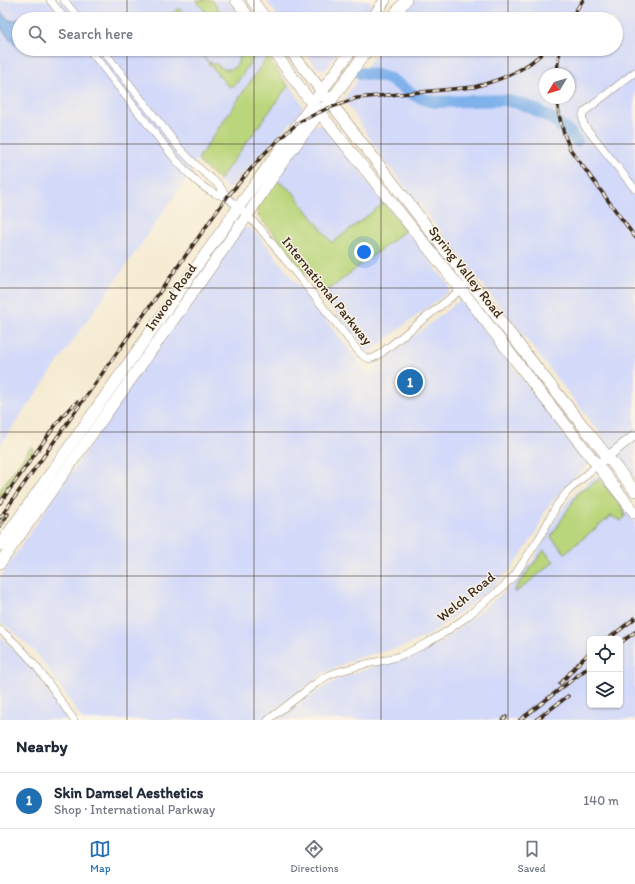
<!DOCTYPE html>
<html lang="en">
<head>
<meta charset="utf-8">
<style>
  :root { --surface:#fff; --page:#f6f6f7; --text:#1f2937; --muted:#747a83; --line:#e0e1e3; --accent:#1f6fb2 }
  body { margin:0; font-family:Itim,sans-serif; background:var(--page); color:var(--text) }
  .controls { position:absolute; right:12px; bottom:12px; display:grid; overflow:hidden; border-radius:6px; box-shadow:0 1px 3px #0004 }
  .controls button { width:36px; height:36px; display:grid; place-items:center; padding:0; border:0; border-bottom:1px solid var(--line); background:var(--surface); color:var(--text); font:20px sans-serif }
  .compass { position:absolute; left:539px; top:68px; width:36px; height:36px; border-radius:50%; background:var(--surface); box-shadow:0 1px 3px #0004; rotate:232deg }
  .you { position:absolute; left:364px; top:252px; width:14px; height:14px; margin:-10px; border:3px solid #fff; border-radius:50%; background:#1a73e8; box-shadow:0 0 0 6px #1a73e833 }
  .badge { display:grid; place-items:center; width:26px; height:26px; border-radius:50%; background:var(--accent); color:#fff; font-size:13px; font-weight:700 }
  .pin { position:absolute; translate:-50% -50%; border:2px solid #fff; box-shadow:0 1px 4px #0006 }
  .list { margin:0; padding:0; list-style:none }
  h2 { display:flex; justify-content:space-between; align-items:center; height:52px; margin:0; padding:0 16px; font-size:17px }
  h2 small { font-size:13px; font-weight:400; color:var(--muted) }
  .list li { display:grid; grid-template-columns:26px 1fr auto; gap:12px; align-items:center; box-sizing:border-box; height:56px; padding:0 16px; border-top:1px solid var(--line) }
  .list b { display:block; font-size:15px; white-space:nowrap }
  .list p { margin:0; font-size:13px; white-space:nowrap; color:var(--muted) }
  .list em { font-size:13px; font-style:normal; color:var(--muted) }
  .icon { flex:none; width:22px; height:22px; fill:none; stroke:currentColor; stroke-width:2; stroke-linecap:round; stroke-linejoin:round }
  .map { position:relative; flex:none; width:635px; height:720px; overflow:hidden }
  .search { position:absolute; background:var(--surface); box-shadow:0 1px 3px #0004; left:12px; right:12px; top:12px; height:44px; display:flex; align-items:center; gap:10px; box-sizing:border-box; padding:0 14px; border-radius:22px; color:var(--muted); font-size:15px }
  .sheet { height:108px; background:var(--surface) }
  nav { display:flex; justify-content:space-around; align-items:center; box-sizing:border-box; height:56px; border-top:1px solid var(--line); background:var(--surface); font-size:11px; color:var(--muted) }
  nav a { display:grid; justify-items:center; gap:2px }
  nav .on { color:var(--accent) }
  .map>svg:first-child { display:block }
  .built { fill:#d2d9f9; fill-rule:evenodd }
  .green { fill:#bad67c; stroke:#7a804d }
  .water { fill:#7fb1eb; stroke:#5d6e84 }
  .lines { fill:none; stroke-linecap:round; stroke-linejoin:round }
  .river { stroke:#7fb1eb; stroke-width:12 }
  .minor-casing { stroke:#988a78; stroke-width:8 }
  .tertiary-casing { stroke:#988a78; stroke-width:10 }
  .secondary-casing { stroke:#988a78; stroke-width:12 }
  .minor { stroke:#fff; stroke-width:7 }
  .tertiary { stroke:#fff; stroke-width:9 }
  .secondary { stroke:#fff; stroke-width:11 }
  .rail-casing { stroke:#3b2a1e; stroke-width:3.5 }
  .rail { stroke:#fcf5e5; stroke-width:2; stroke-dasharray:6; stroke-linecap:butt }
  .grid { fill:none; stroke:#3b2a1e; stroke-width:1; stroke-opacity:0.55 }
  .labels { text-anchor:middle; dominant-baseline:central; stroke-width:3; stroke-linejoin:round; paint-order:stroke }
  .street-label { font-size:14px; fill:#3b2a1e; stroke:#fcf5e5 }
</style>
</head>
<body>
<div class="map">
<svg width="635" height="720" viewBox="0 0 635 720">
  <rect width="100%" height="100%" fill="#fcf5e5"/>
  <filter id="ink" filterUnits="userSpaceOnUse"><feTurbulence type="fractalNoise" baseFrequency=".025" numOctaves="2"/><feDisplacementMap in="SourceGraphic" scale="8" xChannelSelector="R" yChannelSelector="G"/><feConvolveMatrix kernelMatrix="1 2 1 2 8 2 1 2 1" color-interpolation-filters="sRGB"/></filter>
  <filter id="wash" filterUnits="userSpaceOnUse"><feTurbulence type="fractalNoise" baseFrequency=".012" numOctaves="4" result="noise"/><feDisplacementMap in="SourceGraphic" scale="16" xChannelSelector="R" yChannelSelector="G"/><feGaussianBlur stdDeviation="0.9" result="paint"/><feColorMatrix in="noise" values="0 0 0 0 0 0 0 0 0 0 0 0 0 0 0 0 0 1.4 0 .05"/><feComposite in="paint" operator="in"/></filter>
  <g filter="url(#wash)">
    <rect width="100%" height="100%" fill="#f5ead1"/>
    <!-- built -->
    <g class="built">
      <polygon points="0,0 227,0 242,19 19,19 19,49 264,49 268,56 266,58 199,157 186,180 0,445"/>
      <polygon points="266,0 368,0 372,4 361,19 280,19"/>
      <path d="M 413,0 L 635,0 L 635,477 L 385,161 L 344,99 L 379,49 L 616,49 L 616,19 L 400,19 ZM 545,74 L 569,74 L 569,98 L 545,98 Z"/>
      <polygon points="303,49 340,49 326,69 317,68"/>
      <polygon points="290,84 302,104 302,111 228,189 219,180"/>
      <polygon points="314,125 324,125 384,203 332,243 292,191 276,180"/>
      <polygon points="241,228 251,228 259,236 368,373 460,300 507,359 586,462 585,468 568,483 552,502 544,513 536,533 521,555 510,570 490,589 431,634 405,646 357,658 336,667 322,674 261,720 83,720 36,653 11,630 0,622 0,577 163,338"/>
      <polygon points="406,230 449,285 449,291 371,351 366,351 322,295"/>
      <path d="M 593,477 L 600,477 L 635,521 L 635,720 L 278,720 L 304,700 L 338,679 L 435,645 L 459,628 L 498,597 L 511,586 L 521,574 L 534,559 L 551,527 L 567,502 ZM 590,639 L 620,639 L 620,705 L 590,705 Z"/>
      <polygon points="0,636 29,663 68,720 0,720"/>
    </g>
    <!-- green -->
    <g class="green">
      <polygon points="196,0 212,0 223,15 218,19 211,19"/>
      <polygon points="179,8 184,14 180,16 182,19 173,19 170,15"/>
      <path d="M 197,49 L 209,63 L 211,62 L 214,65 L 216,63 C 227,78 246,64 237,49 L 251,49 L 253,53 L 253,58 L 236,84 C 233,87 229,87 226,84 Z"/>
      <polygon points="267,57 288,86 219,180 199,162 199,157"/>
      <polygon points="276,180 292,191 332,243 384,203 406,230 322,295 277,237 259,217 256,208"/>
      <polygon points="31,447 34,449 31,455 0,499 0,490"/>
      <polygon points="599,479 624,509 625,517 621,521 611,516 565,553 551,537 578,493"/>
      <polygon points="544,550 554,562 515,593 514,590"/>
    </g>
    <!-- water -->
    <path class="water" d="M 0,11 C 3,14 6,18 10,20 C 21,24 28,2 44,19 L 19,19 L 19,42 L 15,45 L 0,27 Z"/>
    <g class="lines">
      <!-- river -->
      <polyline class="river" points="360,73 376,75 390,79 416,96 426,100 436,102 505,100 522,104 538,111 554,120 570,133 577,141"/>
    </g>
  </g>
  <g filter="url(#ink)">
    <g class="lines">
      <!-- minor casing -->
      <g class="minor-casing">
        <g id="minor">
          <polyline points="50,0 65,19"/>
          <polyline points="64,0 79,19"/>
          <path d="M 89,49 L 175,159 C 185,170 200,187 214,193 C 218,195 223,196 227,197"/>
          <path d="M 102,49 L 180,149 L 201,170 L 219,185 L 227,197 L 259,227 L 359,352 C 367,360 370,361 380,354 L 464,287"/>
          <path d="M 635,72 L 584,112 C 581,116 583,121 584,125 L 635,189"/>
          <path d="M 0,630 C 31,653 52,689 74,720"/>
          <polyline points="268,720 316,683 327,676 337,672 366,664 386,660 403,655 427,643 444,633 464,619 503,587 514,576 540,537 557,505 568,491 597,465"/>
        </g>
      </g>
      <!-- tertiary casing -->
      <g class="tertiary-casing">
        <polyline id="tertiary" points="597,465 635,435"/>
      </g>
      <!-- secondary casing -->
      <g class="secondary-casing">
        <g id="secondary">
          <polyline points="236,0 250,19"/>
          <polyline points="252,0 266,19"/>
          <polyline points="372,19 385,0"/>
          <polyline points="391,19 406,0"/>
          <polyline points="272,49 307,97 461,289 539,391 635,513"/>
          <polyline points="289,49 540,372 635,491"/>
          <polyline points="0,545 238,208 352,49"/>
          <polyline points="0,563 247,216 282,163 305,132 320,112 335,95 368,49"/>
        </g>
      </g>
      <!-- minor -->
      <use href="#minor" class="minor"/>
      <!-- tertiary -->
      <use href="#tertiary" class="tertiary"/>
      <!-- secondary -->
      <use href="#secondary" class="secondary"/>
      <!-- rail casing -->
      <g class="rail-casing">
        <g id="rail">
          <polyline points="570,19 583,0"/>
          <polyline points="557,74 558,59 561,49"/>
          <path d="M 557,98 C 558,116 563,133 570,149 L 635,237"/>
          <polyline points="0,503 52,430 65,413 77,402"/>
          <path d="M 0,518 L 227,197 L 262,156 L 276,142 L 299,122 L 326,109 L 357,98 L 474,87 C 501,80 527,70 546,49"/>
          <polyline points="0,526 8,514"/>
          <polyline points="608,639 635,618"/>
          <polyline points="620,643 635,632"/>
          <polyline points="560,684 576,666 590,652"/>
          <polyline points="503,720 506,717"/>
          <polyline points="520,720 590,666"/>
          <polyline points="536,720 568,696"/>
        </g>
      </g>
      <!-- rail -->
      <use href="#rail" class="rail"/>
    </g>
  </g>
  <!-- grid -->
  <path class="grid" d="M 127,0 L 127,19M 254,0 L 254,19M 381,0 L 381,19M 508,0 L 508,19M 127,49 L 127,720M 254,49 L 254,720M 381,49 L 381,720M 508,49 L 508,720M 0,144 L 635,144M 0,288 L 635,288M 0,432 L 635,432M 0,576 L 635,576"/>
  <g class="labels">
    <!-- street labels -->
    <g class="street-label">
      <text transform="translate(466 272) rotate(52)">Spring Valley Road</text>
      <text transform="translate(327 291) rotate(51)">International Parkway</text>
      <text transform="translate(171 297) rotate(-55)">Inwood Road</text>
      <text transform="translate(466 597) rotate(-39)">Welch Road</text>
    </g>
  </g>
</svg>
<div class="controls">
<button><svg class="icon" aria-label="locate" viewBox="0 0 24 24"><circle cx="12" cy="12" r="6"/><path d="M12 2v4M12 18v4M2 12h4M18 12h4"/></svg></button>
<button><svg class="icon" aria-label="layers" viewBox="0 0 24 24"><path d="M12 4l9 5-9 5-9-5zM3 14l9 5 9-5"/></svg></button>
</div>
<svg class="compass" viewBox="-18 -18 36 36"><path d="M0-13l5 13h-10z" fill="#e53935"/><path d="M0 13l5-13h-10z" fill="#747a83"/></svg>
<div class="you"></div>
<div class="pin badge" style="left:410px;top:382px">1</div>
<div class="search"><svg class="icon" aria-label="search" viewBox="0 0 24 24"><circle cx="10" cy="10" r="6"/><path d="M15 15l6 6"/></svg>Search here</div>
</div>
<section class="sheet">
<h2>Nearby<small></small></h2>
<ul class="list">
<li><span class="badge">1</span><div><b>Skin Damsel Aesthetics</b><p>Shop · International Parkway</p></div><em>140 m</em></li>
</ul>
</section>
<nav>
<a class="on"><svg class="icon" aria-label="map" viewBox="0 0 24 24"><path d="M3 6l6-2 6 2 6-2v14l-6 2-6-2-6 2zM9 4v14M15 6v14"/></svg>Map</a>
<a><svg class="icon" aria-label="directions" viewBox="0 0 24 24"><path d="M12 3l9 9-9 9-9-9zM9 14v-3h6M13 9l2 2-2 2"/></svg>Directions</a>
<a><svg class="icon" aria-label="saved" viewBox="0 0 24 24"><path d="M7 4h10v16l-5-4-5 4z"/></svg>Saved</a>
</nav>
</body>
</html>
